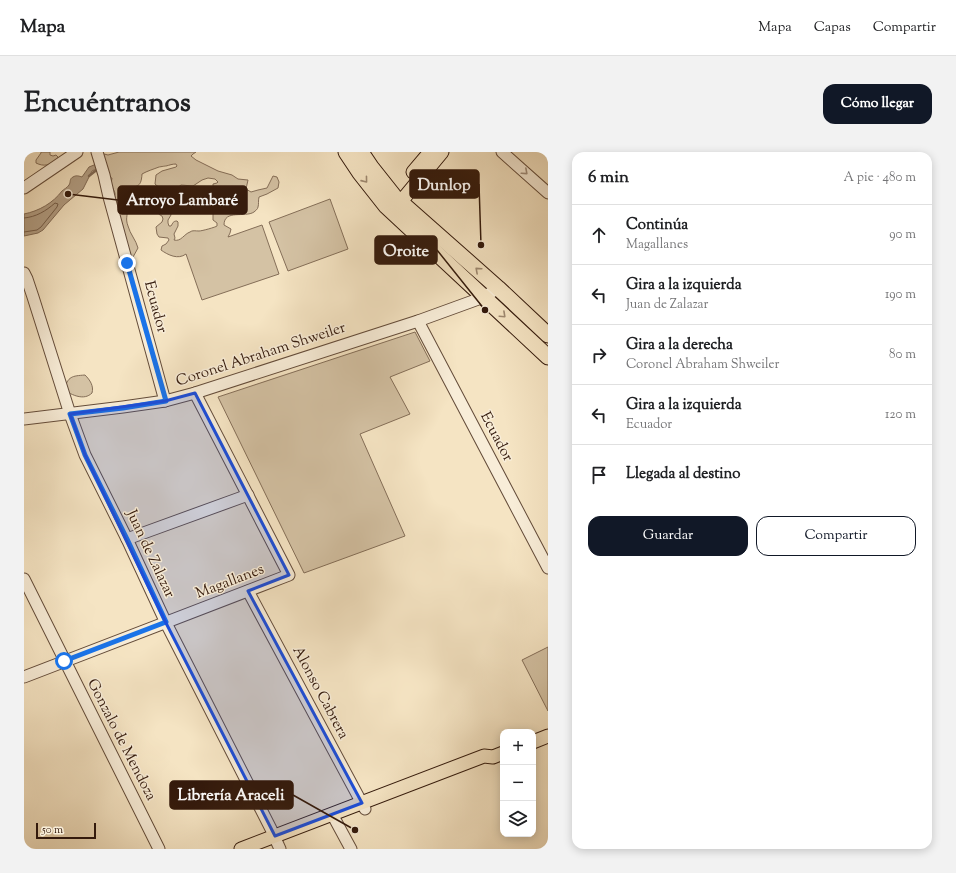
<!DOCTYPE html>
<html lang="es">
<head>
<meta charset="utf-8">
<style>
  :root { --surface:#fff; --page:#f2f2f2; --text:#202124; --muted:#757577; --line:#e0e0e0; --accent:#111827 }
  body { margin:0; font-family:"Sorts Mill Goudy",serif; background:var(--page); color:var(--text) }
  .controls { position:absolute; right:12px; bottom:12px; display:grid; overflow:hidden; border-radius:8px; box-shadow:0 2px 10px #0003 }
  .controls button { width:36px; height:36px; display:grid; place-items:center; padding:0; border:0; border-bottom:1px solid var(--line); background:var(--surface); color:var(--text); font:20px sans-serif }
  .scale { position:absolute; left:12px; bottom:10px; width:60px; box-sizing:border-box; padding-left:4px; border:2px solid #341a0c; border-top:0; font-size:11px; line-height:14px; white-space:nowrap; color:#341a0c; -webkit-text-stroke:3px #f8edd8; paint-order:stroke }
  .stop { position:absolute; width:12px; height:12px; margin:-9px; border:3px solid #1a73e8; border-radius:50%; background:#fff }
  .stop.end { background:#1a73e8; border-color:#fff; box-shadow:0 1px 4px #0008 }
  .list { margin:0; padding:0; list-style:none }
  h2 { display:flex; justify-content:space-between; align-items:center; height:52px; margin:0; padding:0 16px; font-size:17px }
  h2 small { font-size:13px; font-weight:400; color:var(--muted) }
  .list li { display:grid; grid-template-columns:26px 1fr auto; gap:12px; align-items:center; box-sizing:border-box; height:60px; padding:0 16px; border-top:1px solid var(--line) }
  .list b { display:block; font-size:15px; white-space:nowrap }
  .list p { margin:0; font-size:13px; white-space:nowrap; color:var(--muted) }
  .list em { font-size:13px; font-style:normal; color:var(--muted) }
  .actions { display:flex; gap:8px; padding:12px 16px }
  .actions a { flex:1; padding:9px 0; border:1px solid var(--accent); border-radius:12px; text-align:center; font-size:14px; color:var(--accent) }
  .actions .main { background:var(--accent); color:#fff }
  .icon { flex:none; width:22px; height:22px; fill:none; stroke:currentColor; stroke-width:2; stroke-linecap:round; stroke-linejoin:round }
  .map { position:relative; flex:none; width:524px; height:697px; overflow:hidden; border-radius:12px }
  header { display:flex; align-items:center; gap:24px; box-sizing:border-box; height:56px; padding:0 20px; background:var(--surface); border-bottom:1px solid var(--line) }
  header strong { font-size:19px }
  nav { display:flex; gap:22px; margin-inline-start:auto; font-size:14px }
  .intro { display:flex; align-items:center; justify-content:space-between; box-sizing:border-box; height:96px; padding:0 24px }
  h1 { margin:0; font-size:28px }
  .button { padding:10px 18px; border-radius:12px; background:var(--accent); color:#fff; font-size:14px; font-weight:700 }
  main { display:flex; gap:24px; padding:0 24px }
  aside { flex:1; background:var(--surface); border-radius:12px; box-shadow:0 2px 10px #0003 }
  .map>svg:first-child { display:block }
  .green { fill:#d4c2a4; stroke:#846e58 }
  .water { fill:#b39f85; stroke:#806a55 }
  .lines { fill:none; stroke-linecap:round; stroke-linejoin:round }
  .shore { stroke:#745c48; stroke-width:1 }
  .stream { stroke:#806a55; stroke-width:2.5 }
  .minor-casing { stroke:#644c3a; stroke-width:13 }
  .major-casing { stroke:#341a0c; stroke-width:15 }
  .highway-casing { stroke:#341a0c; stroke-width:17 }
  .minor { stroke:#f8edd8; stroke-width:11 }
  .major { stroke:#f5e4c3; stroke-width:13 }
  .highway { stroke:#f5e4c3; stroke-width:15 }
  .oneway { stroke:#a08e7c }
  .oneway2 { stroke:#9e8971 }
  .route { stroke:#1a73e8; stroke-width:5 }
  .marked { fill:#1d4ed8; fill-opacity:0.2; stroke:#1d4ed8; stroke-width:3; stroke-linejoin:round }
  .labels { text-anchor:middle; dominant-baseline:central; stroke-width:3; stroke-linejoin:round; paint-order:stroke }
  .street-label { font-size:15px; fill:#341a0c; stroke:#f8edd8 }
  .leader { fill:none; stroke:#341a0c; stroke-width:1.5 }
  .callout-dot { fill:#341a0c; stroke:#f8edd8; stroke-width:1.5 }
  .callout { fill:#341a0c; stroke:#341a0c; stroke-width:1.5 }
  .callout-label { font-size:16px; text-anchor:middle; font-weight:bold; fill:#fff }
</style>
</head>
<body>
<header>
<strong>Mapa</strong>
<nav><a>Mapa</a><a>Capas</a><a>Compartir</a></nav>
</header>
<div class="intro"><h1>Encuéntranos</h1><a class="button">Cómo llegar</a></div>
<main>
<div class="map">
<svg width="524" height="697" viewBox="0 0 524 697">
  <rect width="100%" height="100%" fill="#f5e4c3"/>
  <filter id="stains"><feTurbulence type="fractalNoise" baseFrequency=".005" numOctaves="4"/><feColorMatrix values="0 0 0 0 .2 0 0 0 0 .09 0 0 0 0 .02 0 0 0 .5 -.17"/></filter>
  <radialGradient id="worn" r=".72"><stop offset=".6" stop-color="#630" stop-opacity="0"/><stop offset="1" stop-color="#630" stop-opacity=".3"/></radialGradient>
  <!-- green -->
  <g class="green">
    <path d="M 17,0 L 26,0 L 26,3 L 29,4 L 32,3 L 34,5 L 33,8 C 26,13 20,15 12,11 L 12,8 L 17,1 Z"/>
    <path d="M 95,0 L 172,0 L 169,2 L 167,4 L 172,8 L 194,19 L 208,23 L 214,27 L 224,28 L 222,37 L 227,40 L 234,38 L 243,36 L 249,24 L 253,25 L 255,30 L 254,36 L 243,42 L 235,45 C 234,49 235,52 234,55 C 234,57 231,59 230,60 C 221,66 200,57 200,73 L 207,77 L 206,81 L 204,85 L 238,73 L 255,122 L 178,148 L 162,102 C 154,108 144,103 137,98 L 138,94 L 142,92 L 145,88 L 144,86 L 135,85 L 133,82 L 132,75 L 138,70 L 139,67 L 138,64 C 133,62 135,61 134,57 C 134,55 132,53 131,51 L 127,49 L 126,46 L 130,44 L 138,46 L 139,47 L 139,48 L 135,52 L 135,54 L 147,62 L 147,63 L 144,68 L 144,71 L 145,74 L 147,74 C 149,71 149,69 153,69 L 154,70 L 154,74 L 150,82 L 151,86 L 150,88 C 157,90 160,82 166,80 C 168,78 172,79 175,79 C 178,79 192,75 193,74 L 193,71 L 189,68 L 189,62 L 196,58 C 194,55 189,54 185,54 L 184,52 C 189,48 197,48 204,48 L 212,54 L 215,54 L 217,52 L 209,47 L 209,41 C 200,38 200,43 192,45 C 190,46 187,46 185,46 L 185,42 L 189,37 L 189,32 L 193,31 L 194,30 L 191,27 L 184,26 L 178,28 L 169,34 L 157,33 C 145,43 142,42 131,32 L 132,23 L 138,19 L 152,15 L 153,14 L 152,12 C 148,12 146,13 142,14 C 141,14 135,15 135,15 C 130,17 123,19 118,22 C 117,38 112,31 104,40 C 102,42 101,44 100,46 C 100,50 103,54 103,58 C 104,64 101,66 104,74 C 106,82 112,88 114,96 L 109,105 L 106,106 L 91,46 L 91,41 L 87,32 L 88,26 L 82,25 L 77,3 L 80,2 L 84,3 Z"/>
    <polygon points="306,47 324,97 264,119 245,70"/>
    <polygon points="391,180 406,209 366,225 386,262 336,282 381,384 280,421 194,245"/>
    <path d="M 61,223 C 66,228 70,234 68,241 C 60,249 48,243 40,238 C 44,224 48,224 61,223 Z"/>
    <polygon points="524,495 524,559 498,508"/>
  </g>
  <!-- water -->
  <path class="water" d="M 77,8 L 75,19 L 70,18 L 68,19 L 59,37 L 40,53 L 19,78 L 14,81 L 0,84 L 0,62 C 15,59 29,51 38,39 C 40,37 43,36 45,33 C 47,30 45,27 49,25 C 52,23 55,24 58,25 L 65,15 L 70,13 Z"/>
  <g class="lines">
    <!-- shore -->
    <path class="shore" d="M 0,66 C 12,65 22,59 31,51 L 34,52 L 33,55 L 17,75 L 13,78 L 0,80"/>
    <!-- stream -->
    <polyline class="stream" points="65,24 75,16"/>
    <!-- minor casing -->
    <g class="minor-casing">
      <g id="minor">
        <polyline points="73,0 80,23 85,45 141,249"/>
        <polyline points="478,0 524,41"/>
        <polyline points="0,36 53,0"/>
        <polyline points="0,121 3,127 9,145 46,262 61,303 103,387 142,471 247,677 256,697"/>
        <polyline points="394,169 524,416"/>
        <polyline points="0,267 99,255 141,249 171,241 394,169 460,145 474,136"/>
        <polyline points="103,387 224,343"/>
        <polyline points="0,427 135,697"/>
        <polyline points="224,439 341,657"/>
        <polyline points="0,525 265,423 171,241"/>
        <polyline points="308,662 327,697"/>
      </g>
    </g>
    <!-- major casing -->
    <g class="major-casing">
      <g id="major">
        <polyline points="389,20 406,0"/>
        <polyline points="370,58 418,0"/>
        <polyline points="509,590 524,584"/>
        <polyline points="217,697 460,604 469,605 479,601"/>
      </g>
    </g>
    <!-- highway casing -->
    <g class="highway-casing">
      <g id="highway">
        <polyline points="322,0 336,21 362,54 524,205"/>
        <polyline points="337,0 347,15 370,44 474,136 524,183"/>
      </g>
    </g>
    <!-- minor -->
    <use href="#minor" class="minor"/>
    <!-- major -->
    <use href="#major" class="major"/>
    <!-- highway -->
    <use href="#highway" class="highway"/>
  </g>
  <!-- one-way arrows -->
  <defs><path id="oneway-chevron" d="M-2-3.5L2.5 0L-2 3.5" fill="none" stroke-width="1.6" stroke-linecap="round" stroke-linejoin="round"/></defs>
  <use class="oneway" href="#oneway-chevron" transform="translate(501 20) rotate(42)"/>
  <g class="oneway2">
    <use href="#oneway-chevron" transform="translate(341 28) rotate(51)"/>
    <use href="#oneway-chevron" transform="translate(454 118) rotate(-138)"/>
    <use href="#oneway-chevron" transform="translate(479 163) rotate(43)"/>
  </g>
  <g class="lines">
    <!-- route -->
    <polyline class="route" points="40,509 142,470 103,387 61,303 46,262 99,256 142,249 103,111"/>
  </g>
  <!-- marked area -->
  <path class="marked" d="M 171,241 L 265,423 L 224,439 L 338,651 L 251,684 L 142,471 L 61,303 L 46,262 L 141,249 Z"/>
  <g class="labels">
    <!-- street labels -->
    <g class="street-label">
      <text transform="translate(131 155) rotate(75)">Ecuador</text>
      <text transform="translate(237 203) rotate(-18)">Coronel Abraham Shweiler</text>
      <text transform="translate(472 285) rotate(62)">Ecuador</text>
      <text transform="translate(126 402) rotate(65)">Juan de Zalazar</text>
      <text transform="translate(206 430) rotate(-21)">Magallanes</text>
      <text transform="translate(296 541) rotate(62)">Alonso Cabrera</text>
      <text transform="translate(97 588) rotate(63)">Gonzalo de Mendoza</text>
    </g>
  </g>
  <!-- callouts -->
  <path class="leader" d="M457 93L455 32M44 42L94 48M461 158L413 98M331 678L269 643"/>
  <g class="callout-dot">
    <circle cx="457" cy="93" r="4"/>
    <circle cx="44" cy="42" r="4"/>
    <circle cx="461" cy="158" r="4"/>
    <circle cx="331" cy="678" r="4"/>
  </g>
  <g class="callout">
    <rect x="386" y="18" width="69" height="28" rx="4"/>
    <rect x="94" y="34" width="129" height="28" rx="4"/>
    <rect x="351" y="84" width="62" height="28" rx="4"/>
    <rect x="146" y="629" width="123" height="28" rx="4"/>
  </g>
  <g class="callout-label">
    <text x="420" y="38">Dunlop</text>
    <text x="158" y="53">Arroyo Lambaré</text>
    <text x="382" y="104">Oroite</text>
    <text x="207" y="648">Librería Araceli</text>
  </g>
  <rect width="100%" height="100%" filter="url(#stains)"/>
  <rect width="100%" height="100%" fill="url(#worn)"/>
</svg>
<div class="controls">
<button>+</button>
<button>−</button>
<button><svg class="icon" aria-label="layers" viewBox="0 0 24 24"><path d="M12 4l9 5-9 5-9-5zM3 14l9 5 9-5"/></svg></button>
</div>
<div class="scale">50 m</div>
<div class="stop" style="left:40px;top:509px"></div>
<div class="stop end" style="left:103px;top:111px"></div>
</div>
<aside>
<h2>6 min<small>A pie · 480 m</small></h2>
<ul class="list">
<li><svg class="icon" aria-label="ahead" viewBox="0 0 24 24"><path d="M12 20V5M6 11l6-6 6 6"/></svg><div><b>Continúa</b><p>Magallanes</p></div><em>90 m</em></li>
<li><svg class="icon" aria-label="left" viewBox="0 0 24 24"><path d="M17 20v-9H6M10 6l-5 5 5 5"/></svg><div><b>Gira a la izquierda</b><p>Juan de Zalazar</p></div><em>190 m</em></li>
<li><svg class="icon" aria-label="right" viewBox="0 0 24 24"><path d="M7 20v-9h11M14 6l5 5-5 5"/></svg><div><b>Gira a la derecha</b><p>Coronel Abraham Shweiler</p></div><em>80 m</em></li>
<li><svg class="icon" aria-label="left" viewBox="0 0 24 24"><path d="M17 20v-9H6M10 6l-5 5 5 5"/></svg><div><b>Gira a la izquierda</b><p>Ecuador</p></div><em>120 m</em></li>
<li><svg class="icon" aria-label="arrive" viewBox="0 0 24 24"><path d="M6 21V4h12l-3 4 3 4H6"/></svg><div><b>Llegada al destino</b></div></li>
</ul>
<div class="actions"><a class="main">Guardar</a><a>Compartir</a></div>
</aside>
</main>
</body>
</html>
